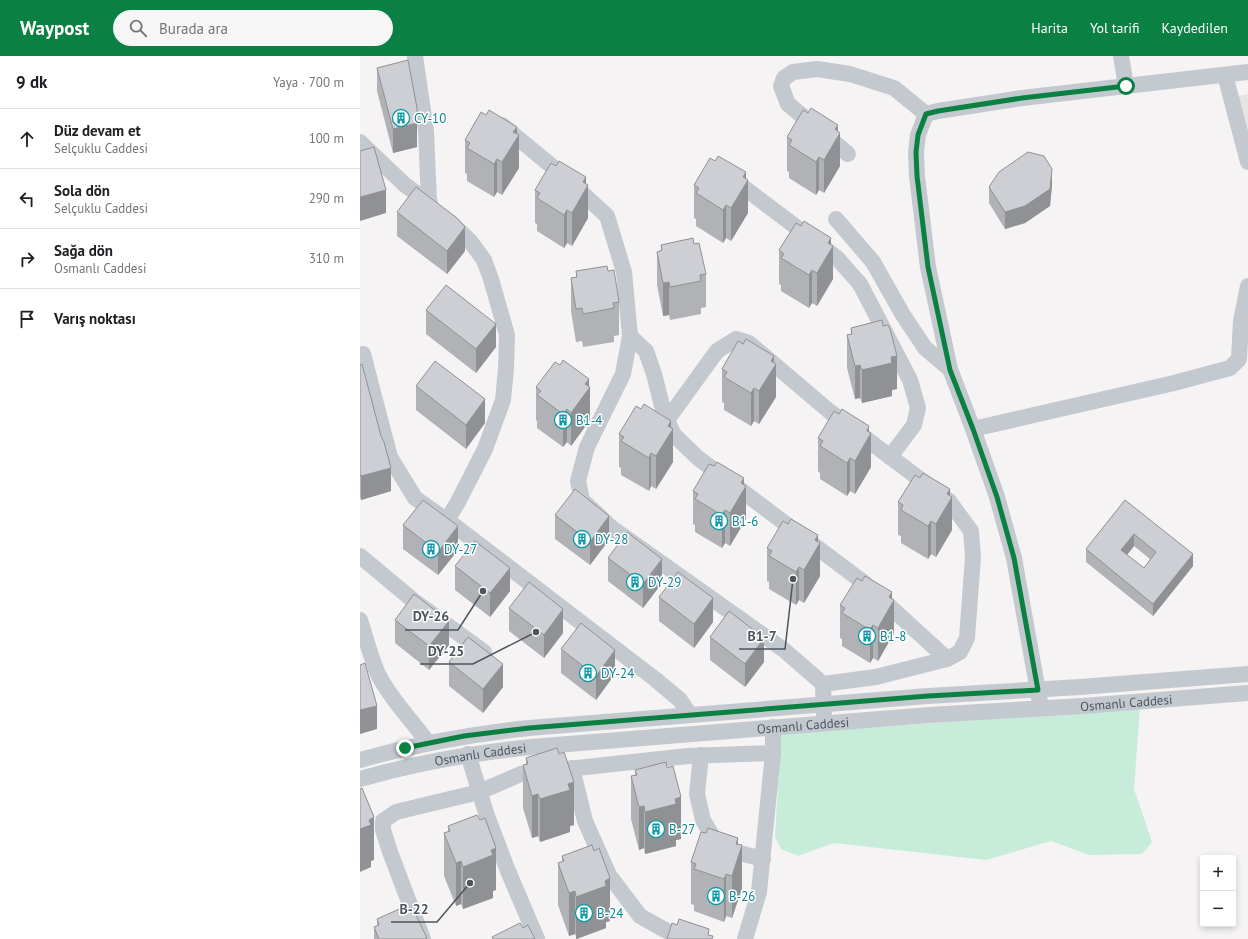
<!DOCTYPE html>
<html lang="tr">
<head>
<meta charset="utf-8">
<style>
  :root { --surface:#fff; --page:#f6f6f6; --text:#202124; --muted:#757577; --line:#e0e0e0; --accent:#0b8043 }
  body { margin:0; font-family:"PT Sans",sans-serif; background:var(--page); color:var(--text) }
  .controls { position:absolute; right:12px; bottom:12px; display:grid; overflow:hidden; border-radius:4px; box-shadow:0 2px 6px #0003 }
  .controls button { width:36px; height:36px; display:grid; place-items:center; padding:0; border:0; border-bottom:1px solid var(--line); background:var(--surface); color:var(--text); font:20px sans-serif }
  .stop { position:absolute; width:12px; height:12px; margin:-9px; border:3px solid #0b8043; border-radius:50%; background:#fff }
  .stop.end { background:#0b8043; border-color:#fff; box-shadow:0 1px 4px #0008 }
  .list { margin:0; padding:0; list-style:none }
  h2 { display:flex; justify-content:space-between; align-items:center; height:52px; margin:0; padding:0 16px; font-size:17px }
  h2 small { font-size:13px; font-weight:400; color:var(--muted) }
  .list li { display:grid; grid-template-columns:26px 1fr auto; gap:12px; align-items:center; box-sizing:border-box; height:60px; padding:0 16px; border-top:1px solid var(--line) }
  .list b { display:block; font-size:15px; white-space:nowrap }
  .list p { margin:0; font-size:13px; white-space:nowrap; color:var(--muted) }
  .list em { font-size:13px; font-style:normal; color:var(--muted) }
  .icon { flex:none; width:22px; height:22px; fill:none; stroke:currentColor; stroke-width:2; stroke-linecap:round; stroke-linejoin:round }
  .map { position:relative; flex:none; width:888px; height:883px; overflow:hidden }
  header { display:flex; align-items:center; gap:24px; box-sizing:border-box; height:56px; padding:0 20px; background:var(--accent); color:#fff }
  header strong { font-size:19px }
  nav { display:flex; gap:22px; margin-inline-start:auto; font-size:14px }
  .search { width:280px; height:36px; background:var(--page); display:flex; align-items:center; gap:10px; box-sizing:border-box; padding:0 14px; border-radius:22px; color:var(--muted); font-size:15px }
  main { display:flex }
  aside { flex:1; background:var(--surface) }
  .map>svg:first-child { display:block }
  .education { fill:#e6e4e4 }
  .park { fill:#c8ecda }
  .lines { fill:none; stroke-linecap:round; stroke-linejoin:round }
  .minor { stroke:#c3c9cf; stroke-width:16 }
  .wall { fill:#b0b2b6; fill-rule:evenodd }
  .shaded-wall { fill:#909194 }
  .building { fill:#cdcfd4; stroke:#909194; fill-rule:evenodd }
  .route { stroke:#0b8043; stroke-width:5 }
  .labels { text-anchor:middle; dominant-baseline:central; stroke-width:3; stroke-linejoin:round; paint-order:stroke }
  .culture-label { font-size:13px; fill:#0d838f; stroke:#fff; text-anchor:start }
  .street-label { font-size:13px; fill:#4d545e; stroke:#fff }
  .leader { fill:none; stroke:#4d545e; stroke-width:1.5 }
  .callout-dot { fill:#4d545e; stroke:#fff; stroke-width:1.5 }
  .callout-label { font-size:14px; text-anchor:middle; font-weight:bold; fill:#4d545e; stroke:#fff; stroke-width:3; stroke-linejoin:round; paint-order:stroke }
</style>
</head>
<body>
<header>
<strong>Waypost</strong>
<div class="search"><svg class="icon" aria-label="search" viewBox="0 0 24 24"><circle cx="10" cy="10" r="6"/><path d="M15 15l6 6"/></svg>Burada ara</div>
<nav><a>Harita</a><a>Yol tarifi</a><a>Kaydedilen</a></nav>
</header>
<main>
<aside>
<h2>9 dk<small>Yaya · 700 m</small></h2>
<ul class="list">
<li><svg class="icon" aria-label="ahead" viewBox="0 0 24 24"><path d="M12 20V5M6 11l6-6 6 6"/></svg><div><b>Düz devam et</b><p>Selçuklu Caddesi</p></div><em>100 m</em></li>
<li><svg class="icon" aria-label="left" viewBox="0 0 24 24"><path d="M17 20v-9H6M10 6l-5 5 5 5"/></svg><div><b>Sola dön</b><p>Selçuklu Caddesi</p></div><em>290 m</em></li>
<li><svg class="icon" aria-label="right" viewBox="0 0 24 24"><path d="M7 20v-9h11M14 6l5 5-5 5"/></svg><div><b>Sağa dön</b><p>Osmanlı Caddesi</p></div><em>310 m</em></li>
<li><svg class="icon" aria-label="arrive" viewBox="0 0 24 24"><path d="M6 21V4h12l-3 4 3 4H6"/></svg><div><b>Varış noktası</b></div></li>
</ul>
</aside>
<div class="map">
<svg width="888" height="883" viewBox="0 0 888 883">
  <rect width="100%" height="100%" fill="#f5f3f3"/>
  <!-- education -->
  <polygon class="education" points="888,38 888,74 877,40"/>
  <!-- park -->
  <polygon class="park" points="780,652 774,733 792,786 782,798 729,799 691,785 626,804 474,787 438,800 421,793 415,781 421,678"/>
  <g class="lines">
    <!-- minor -->
    <g class="minor">
      <polyline points="55,0 66,75 69,146"/>
      <polyline points="761,0 766,30"/>
      <polyline points="865,19 888,106"/>
      <polyline points="142,69 200,117 247,160 264,216 270,280 263,318 227,391 218,425 222,444 252,472 424,594 463,628 464,659"/>
      <polyline points="0,86 45,129 70,147"/>
      <polyline points="488,98 428,48 421,30 424,22 433,16 457,13 490,18 534,32 566,58"/>
      <polyline points="374,124 477,202 500,228 550,324 558,352 554,369 530,401"/>
      <polyline points="476,163 513,206 543,259 565,292 590,313"/>
      <polyline points="90,166 110,185 124,204 131,223 147,279 146,313 143,344 125,393 98,446 87,464 295,623 320,644 330,659"/>
      <polyline points="270,280 286,295 294,318 304,358 314,379 338,402 503,526 587,603"/>
      <polyline points="3,298 30,401 55,442 79,459"/>
      <polyline points="307,364 357,295 376,283 389,287 469,355 589,445 611,475 613,501 607,582 600,596 587,603 516,621 463,628"/>
      <polyline points="613,373 814,327 870,312 879,303 881,265 888,230"/>
      <polyline points="0,500 54,545 124,596"/>
      <path d="M 0,564 C 6,582 11,603 19,620 C 32,645 52,664 68,687"/>
      <polyline points="681,652 654,502 637,441 613,373 590,313 568,211 557,120 556,96 558,79 566,58 578,55 662,42 888,16"/>
      <polyline points="108,698 126,757 148,815 177,883"/>
      <polyline points="341,699 337,738 343,764 354,783 368,794 403,803"/>
      <path d="M 0,704 C 56,688 112,678 169,672 L 568,640 L 720,631 L 888,618"/>
      <polyline points="212,712 225,765 249,819 280,860 321,883"/>
      <path id="s1" d="M 0,723 C 56,707 113,697 171,691 L 569,659 L 722,650 L 888,637"/>
      <polyline points="63,883 30,796 23,774 23,765 36,756 119,736 161,718 328,700 413,697"/>
      <polyline points="385,883 399,836 413,697 413,671"/>
    </g>
  </g>
  <!-- wall -->
  <g class="wall">
    <polygon points="17,12 57,91 33,97 17,35"/>
    <polygon points="478,75 480,110 464,137 459,134 456,139 429,122 429,116 427,115 427,81"/>
    <polygon points="157,78 159,112 142,139 137,136 134,141 107,125 107,118 105,117 105,84"/>
    <polygon points="386,123 388,157 371,185 366,182 363,187 336,170 336,163 334,162 334,129"/>
    <polygon points="226,128 228,162 212,190 207,187 204,192 177,175 177,168 175,167 175,134"/>
    <polygon points="692,129 690,150 665,167 645,173 629,147 629,131"/>
    <polygon points="37,156 105,195 87,218 37,180"/>
    <polygon points="334,188 346,218 346,251 341,252 341,258 310,264 309,259 303,260 297,229 297,196 301,195 301,189"/>
    <polygon points="471,188 473,223 457,250 452,247 449,252 421,235 421,229 419,228 419,194"/>
    <polygon points="216,215 248,215 259,246 259,279 254,280 254,286 223,291 222,285 216,286 211,255 211,222 216,221"/>
    <polygon points="66,254 136,291 116,317 66,278"/>
    <polygon points="491,272 537,333 532,334 532,340 502,347 500,342 495,343 487,312 487,279 491,278"/>
    <polygon points="383,288 414,307 416,341 399,368 394,365 391,370 364,354 364,347 362,346 362,313"/>
    <polygon points="0,309 31,435 1,444 0,441"/>
    <polygon points="56,330 125,367 106,393 56,354"/>
    <polygon points="229,330 230,364 211,390 207,386 203,391 177,372 177,365 176,364 176,331"/>
    <polygon points="311,371 313,406 296,433 291,430 289,435 261,419 261,412 259,411 259,378"/>
    <polygon points="509,376 511,411 495,438 490,435 487,440 460,423 460,417 458,415 458,382"/>
    <polygon points="384,429 386,463 370,490 365,487 362,492 335,476 335,469 333,468 333,435"/>
    <polygon points="590,440 592,474 576,501 571,498 568,503 541,487 541,480 538,479 538,446"/>
    <path d="M 765,444 L 833,510 L 793,560 L 726,506 L 726,493 ZM 774,490 L 790,503 L 784,512 L 767,499 Z"/>
    <polygon points="195,459 249,484 230,509 195,483"/>
    <polygon points="43,469 98,494 78,519 43,493"/>
    <polygon points="458,486 460,520 444,547 439,544 436,549 409,533 409,526 407,525 407,492"/>
    <polygon points="248,502 302,527 283,552 248,525"/>
    <polygon points="95,510 150,535 130,561 95,534"/>
    <polygon points="299,541 353,566 334,592 299,565"/>
    <polygon points="532,543 534,577 518,605 513,602 510,607 482,590 482,583 480,582 480,549"/>
    <polygon points="149,552 203,577 184,602 149,575"/>
    <polygon points="35,564 89,589 69,614 35,587"/>
    <polygon points="350,581 404,606 385,631 350,604"/>
    <polygon points="201,593 255,618 236,644 201,617"/>
    <polygon points="89,606 143,631 123,657 89,630"/>
    <polygon points="166,702 214,769 210,770 210,776 180,786 178,780 172,782 163,752 163,709 166,708"/>
    <polygon points="275,714 321,783 316,784 316,790 285,798 284,792 279,794 271,763 271,720 275,719"/>
    <polygon points="88,770 136,834 133,835 133,842 103,853 101,848 96,850 84,820 84,777 88,776"/>
    <polygon points="378,788 382,832 372,862 366,860 364,866 334,855 334,849 331,848 331,806"/>
    <polygon points="202,800 250,865 246,866 246,872 217,883 215,878 209,880 198,849 198,807 202,806"/>
    <polygon points="48,856 67,883 14,883 14,871 17,870 17,863"/>
  </g>
  <!-- shaded-wall -->
  <g class="shaded-wall">
    <polygon points="57,67 57,91 33,97 33,73"/>
    <polygon points="478,69 478,80 480,77 480,110 464,137 464,104 475,73"/>
    <polygon points="157,71 157,82 159,79 159,112 142,139 142,106 153,76"/>
    <polygon points="459,101 459,134 456,139 456,106"/>
    <polygon points="137,103 137,136 134,141 134,108"/>
    <polygon points="692,113 692,129 690,150 665,167 645,173 645,156"/>
    <polygon points="386,116 386,128 388,124 388,157 371,185 371,152 383,121"/>
    <polygon points="226,121 226,133 228,129 228,162 212,190 212,157 223,126"/>
    <polygon points="26,134 26,157 0,165 0,141"/>
    <polygon points="366,149 366,182 363,187 363,154"/>
    <polygon points="207,154 207,187 204,192 204,159"/>
    <polygon points="105,171 105,195 87,218 87,195"/>
    <polygon points="471,182 471,193 473,190 473,223 457,250 457,217 468,187"/>
    <polygon points="452,214 452,247 449,252 449,219"/>
    <polygon points="309,226 309,259 303,260 303,227"/>
    <polygon points="136,268 136,291 116,317 116,293"/>
    <polygon points="414,300 414,311 416,308 416,341 399,368 399,335 411,305"/>
    <polygon points="537,300 537,333 532,334 532,340 502,347 502,314 531,301"/>
    <polygon points="500,309 500,342 495,343 495,310"/>
    <polygon points="229,323 229,332 230,331 230,364 211,390 211,357 225,328"/>
    <polygon points="394,332 394,365 391,370 391,337"/>
    <polygon points="125,343 125,367 106,393 106,369"/>
    <polygon points="207,353 207,386 203,391 203,358"/>
    <polygon points="311,365 311,376 313,373 313,406 296,433 296,400 308,370"/>
    <polygon points="509,370 509,381 511,377 511,411 495,438 495,405"/>
    <polygon points="291,397 291,430 289,435 289,402"/>
    <polygon points="490,402 490,435 487,440 487,407"/>
    <polygon points="31,412 31,435 1,444 1,420"/>
    <polygon points="384,422 384,433 386,430 386,463 370,490 370,457 381,427"/>
    <polygon points="590,433 590,444 592,441 592,474 576,501 576,468 587,438"/>
    <polygon points="365,454 365,487 362,492 362,459"/>
    <polygon points="249,460 249,484 230,509 230,486"/>
    <polygon points="571,465 571,498 568,503 568,470"/>
    <polygon points="98,470 98,494 78,519 78,496"/>
    <polygon points="774,478 774,490 761,506 761,494"/>
    <polygon points="458,479 458,490 460,487 460,520 444,547 444,514 455,484"/>
    <polygon points="833,498 833,510 793,560 793,548"/>
    <polygon points="302,503 302,527 283,552 283,528"/>
    <polygon points="439,511 439,544 436,549 436,516"/>
    <polygon points="150,512 150,535 130,561 130,537"/>
    <polygon points="532,536 532,547 534,544 534,577 518,605 518,572 529,541"/>
    <polygon points="353,542 353,566 334,592 334,568"/>
    <polygon points="203,553 203,577 184,602 184,579"/>
    <polygon points="89,565 89,589 69,614 69,590"/>
    <polygon points="513,569 513,602 510,607 510,574"/>
    <polygon points="404,582 404,606 385,631 385,608"/>
    <polygon points="255,594 255,618 236,644 236,620"/>
    <polygon points="143,608 143,631 123,657 123,633"/>
    <polygon points="17,650 17,673 0,678 0,654"/>
    <polygon points="214,726 214,769 210,770 210,776 180,786 180,743 208,728"/>
    <polygon points="178,738 178,780 172,782 172,740"/>
    <polygon points="321,741 321,783 316,784 316,790 285,798 285,756 315,743"/>
    <polygon points="284,750 284,792 279,794 279,751"/>
    <polygon points="14,761 14,804 11,805 11,811 0,816 0,773 9,764"/>
    <polygon points="378,782 378,800 382,789 382,832 372,862 372,820 376,788"/>
    <polygon points="136,792 136,834 133,835 133,842 103,853 103,811 131,794"/>
    <polygon points="101,805 101,848 96,850 96,807"/>
    <polygon points="366,818 366,860 364,866 364,823"/>
    <polygon points="250,822 250,865 246,866 246,872 216,883 216,841 245,825"/>
    <polygon points="215,835 215,878 209,880 209,837"/>
  </g>
  <!-- building -->
  <g class="building">
    <polygon points="48,4 57,52 57,67 33,73 17,12"/>
    <polygon points="451,52 478,69 475,73 480,77 464,104 459,101 456,106 429,89 432,84 427,81 443,54 448,57"/>
    <polygon points="129,54 157,71 153,76 159,79 142,106 137,103 134,108 107,92 110,87 105,84 121,56 126,59"/>
    <polygon points="14,91 26,134 0,141 0,95"/>
    <polygon points="668,96 684,100 692,113 690,133 665,150 645,156 629,131 639,116"/>
    <polygon points="358,100 386,116 383,121 388,124 371,152 366,149 363,154 336,137 339,132 334,129 350,102 355,105"/>
    <polygon points="199,105 226,121 223,126 228,129 212,157 207,154 204,159 177,142 180,137 175,134 191,107 196,110"/>
    <polygon points="56,131 97,162 105,171 87,195 37,156"/>
    <polygon points="444,165 471,182 468,187 473,190 457,217 452,214 449,219 421,202 424,198 419,194 436,167 441,170"/>
    <polygon points="333,182 334,188 339,187 346,218 340,219 341,225 310,231 309,226 303,227 297,196 302,194 301,189"/>
    <polygon points="247,210 248,215 254,214 259,246 253,247 254,252 223,258 222,252 216,253 211,222 217,221 216,215"/>
    <polygon points="86,229 136,268 116,293 66,254"/>
    <polygon points="522,264 523,270 528,269 530,273 537,300 531,301 532,307 502,314 500,309 495,310 487,279 492,278 491,272"/>
    <polygon points="386,283 414,300 411,305 416,308 399,335 394,332 391,337 364,321 367,316 362,313 378,285 383,288"/>
    <polygon points="203,304 229,323 225,328 230,331 211,357 207,353 203,358 177,339 181,335 176,331 195,306 200,309"/>
    <polygon points="75,305 125,343 106,369 56,330"/>
    <polygon points="2,308 21,380 24,386 31,412 1,420 0,418 0,309"/>
    <polygon points="284,348 311,365 308,370 313,373 296,400 291,397 289,402 261,385 264,381 259,378 276,350 281,353"/>
    <polygon points="482,353 509,370 507,375 511,377 495,405 490,402 487,407 460,390 463,385 458,382 474,355 479,358"/>
    <polygon points="357,406 384,422 381,427 386,430 370,457 365,454 362,459 335,443 338,438 333,435 349,408 354,410"/>
    <polygon points="563,417 590,433 587,438 592,441 576,468 571,465 568,470 541,454 543,449 538,446 555,419 560,422"/>
    <polygon points="215,433 249,460 230,486 195,459"/>
    <polygon points="63,444 98,470 78,496 43,469"/>
    <path d="M 765,444 L 833,498 L 793,548 L 726,493 ZM 774,478 L 796,496 L 784,512 L 761,494 Z"/>
    <polygon points="431,463 458,479 455,484 460,487 444,514 439,511 436,516 409,500 412,495 407,492 423,465 428,468"/>
    <polygon points="267,476 302,503 283,528 248,502"/>
    <polygon points="115,485 150,512 130,537 95,510"/>
    <polygon points="318,516 353,542 334,568 299,541"/>
    <polygon points="505,520 532,536 529,541 534,544 518,572 513,569 510,574 482,557 485,552 480,549 497,522 502,525"/>
    <polygon points="169,526 203,553 184,579 149,552"/>
    <polygon points="54,538 89,565 69,590 35,564"/>
    <polygon points="369,555 404,582 385,608 350,581"/>
    <polygon points="221,567 255,594 236,620 201,593"/>
    <polygon points="108,581 143,608 123,633 89,606"/>
    <polygon points="5,607 17,650 0,654 0,609"/>
    <polygon points="197,692 199,698 204,696 214,726 208,728 210,734 180,743 178,738 172,740 163,709 168,708 166,702"/>
    <polygon points="306,706 307,712 313,710 321,741 315,743 316,748 285,756 284,750 279,751 271,720 277,719 275,714"/>
    <polygon points="2,732 14,761 9,764 11,769 0,773 0,733"/>
    <polygon points="117,759 120,764 125,762 136,792 131,794 133,799 103,811 101,805 96,807 84,777 90,775 88,770"/>
    <polygon points="348,772 378,782 376,788 382,789 372,820 366,818 364,823 334,813 336,808 331,806 341,776 346,777"/>
    <polygon points="232,789 234,795 239,792 250,822 245,825 246,830 216,841 215,835 209,837 198,807 204,805 202,800"/>
    <polygon points="46,850 48,856 53,853 67,882 65,883 19,883 14,871 19,869 17,863"/>
    <polygon points="319,863 349,873 348,879 353,880 352,883 307,883 312,867 317,869"/>
    <polygon points="160,867 163,872 168,869 175,883 133,883 132,881"/>
  </g>
  <g class="lines">
    <!-- route -->
    <polyline class="route" points="45,692 104,680 169,672 568,640 678,634 654,502 637,441 613,373 590,314 568,211 557,120 556,96 558,79 566,58 578,55 662,42 766,30"/>
  </g>
  <!-- icons -->
  <defs>
    <g id="building-ring" transform="scale(0.9)"><circle r="9.5" fill="#fff" stroke="#0f9aa8" stroke-width="1.5"/><path d="M-4-6H4V6H1V3H-1V6H-4ZM-2.5-4.3h1.7v1.8h-1.7ZM.8-4.3h1.7v1.8H.8ZM-2.5-1h1.7V.8h-1.7ZM.8-1h1.7V.8H.8Z" fill="#0f9aa8"/></g>
  </defs>
  <g fill-rule="evenodd">
    <use href="#building-ring" x="41" y="62"/>
    <use href="#building-ring" x="203" y="364"/>
    <use href="#building-ring" x="359" y="465"/>
    <use href="#building-ring" x="222" y="483"/>
    <use href="#building-ring" x="71" y="493"/>
    <use href="#building-ring" x="275" y="526"/>
    <use href="#building-ring" x="507" y="580"/>
    <use href="#building-ring" x="228" y="617"/>
    <use href="#building-ring" x="296" y="773"/>
    <use href="#building-ring" x="356" y="840"/>
    <use href="#building-ring" x="224" y="857"/>
  </g>
  <g class="labels">
    <!-- culture labels -->
    <g class="culture-label">
      <text x="54" y="62">CY-10</text>
      <text x="216" y="364">B1-4</text>
      <text x="372" y="465">B1-6</text>
      <text x="235" y="483">DY-28</text>
      <text x="84" y="493">DY-27</text>
      <text x="288" y="526">DY-29</text>
      <text x="520" y="580">B1-8</text>
      <text x="241" y="617">DY-24</text>
      <text x="309" y="773">B-27</text>
      <text x="369" y="840">B-26</text>
      <text x="237" y="857">B-24</text>
    </g>
    <!-- street labels -->
    <g class="street-label">
      <text stroke="none"><textPath href="#s1" startOffset="771">Osmanlı Caddesi</textPath></text>
      <text stroke="none"><textPath href="#s1" startOffset="447">Osmanlı Caddesi</textPath></text>
      <text stroke="none"><textPath href="#s1" startOffset="123">Osmanlı Caddesi</textPath></text>
    </g>
  </g>
  <!-- callouts -->
  <path class="leader" d="M123 535L98 574H45M433 523L425 593H379M176 576L113 608H60M110 827L77 866H31"/>
  <g class="callout-dot">
    <circle cx="123" cy="535" r="4"/>
    <circle cx="433" cy="523" r="4"/>
    <circle cx="176" cy="576" r="4"/>
    <circle cx="110" cy="827" r="4"/>
  </g>
  <g class="callout-label">
    <text x="71" y="565">DY-26</text>
    <text x="402" y="585">B1-7</text>
    <text x="86" y="600">DY-25</text>
    <text x="54" y="858">B-22</text>
  </g>
</svg>
<div class="controls">
<button>+</button>
<button>−</button>
</div>
<div class="stop" style="left:766px;top:30px"></div>
<div class="stop end" style="left:45px;top:692px"></div>
</div>
</main>
</body>
</html>
